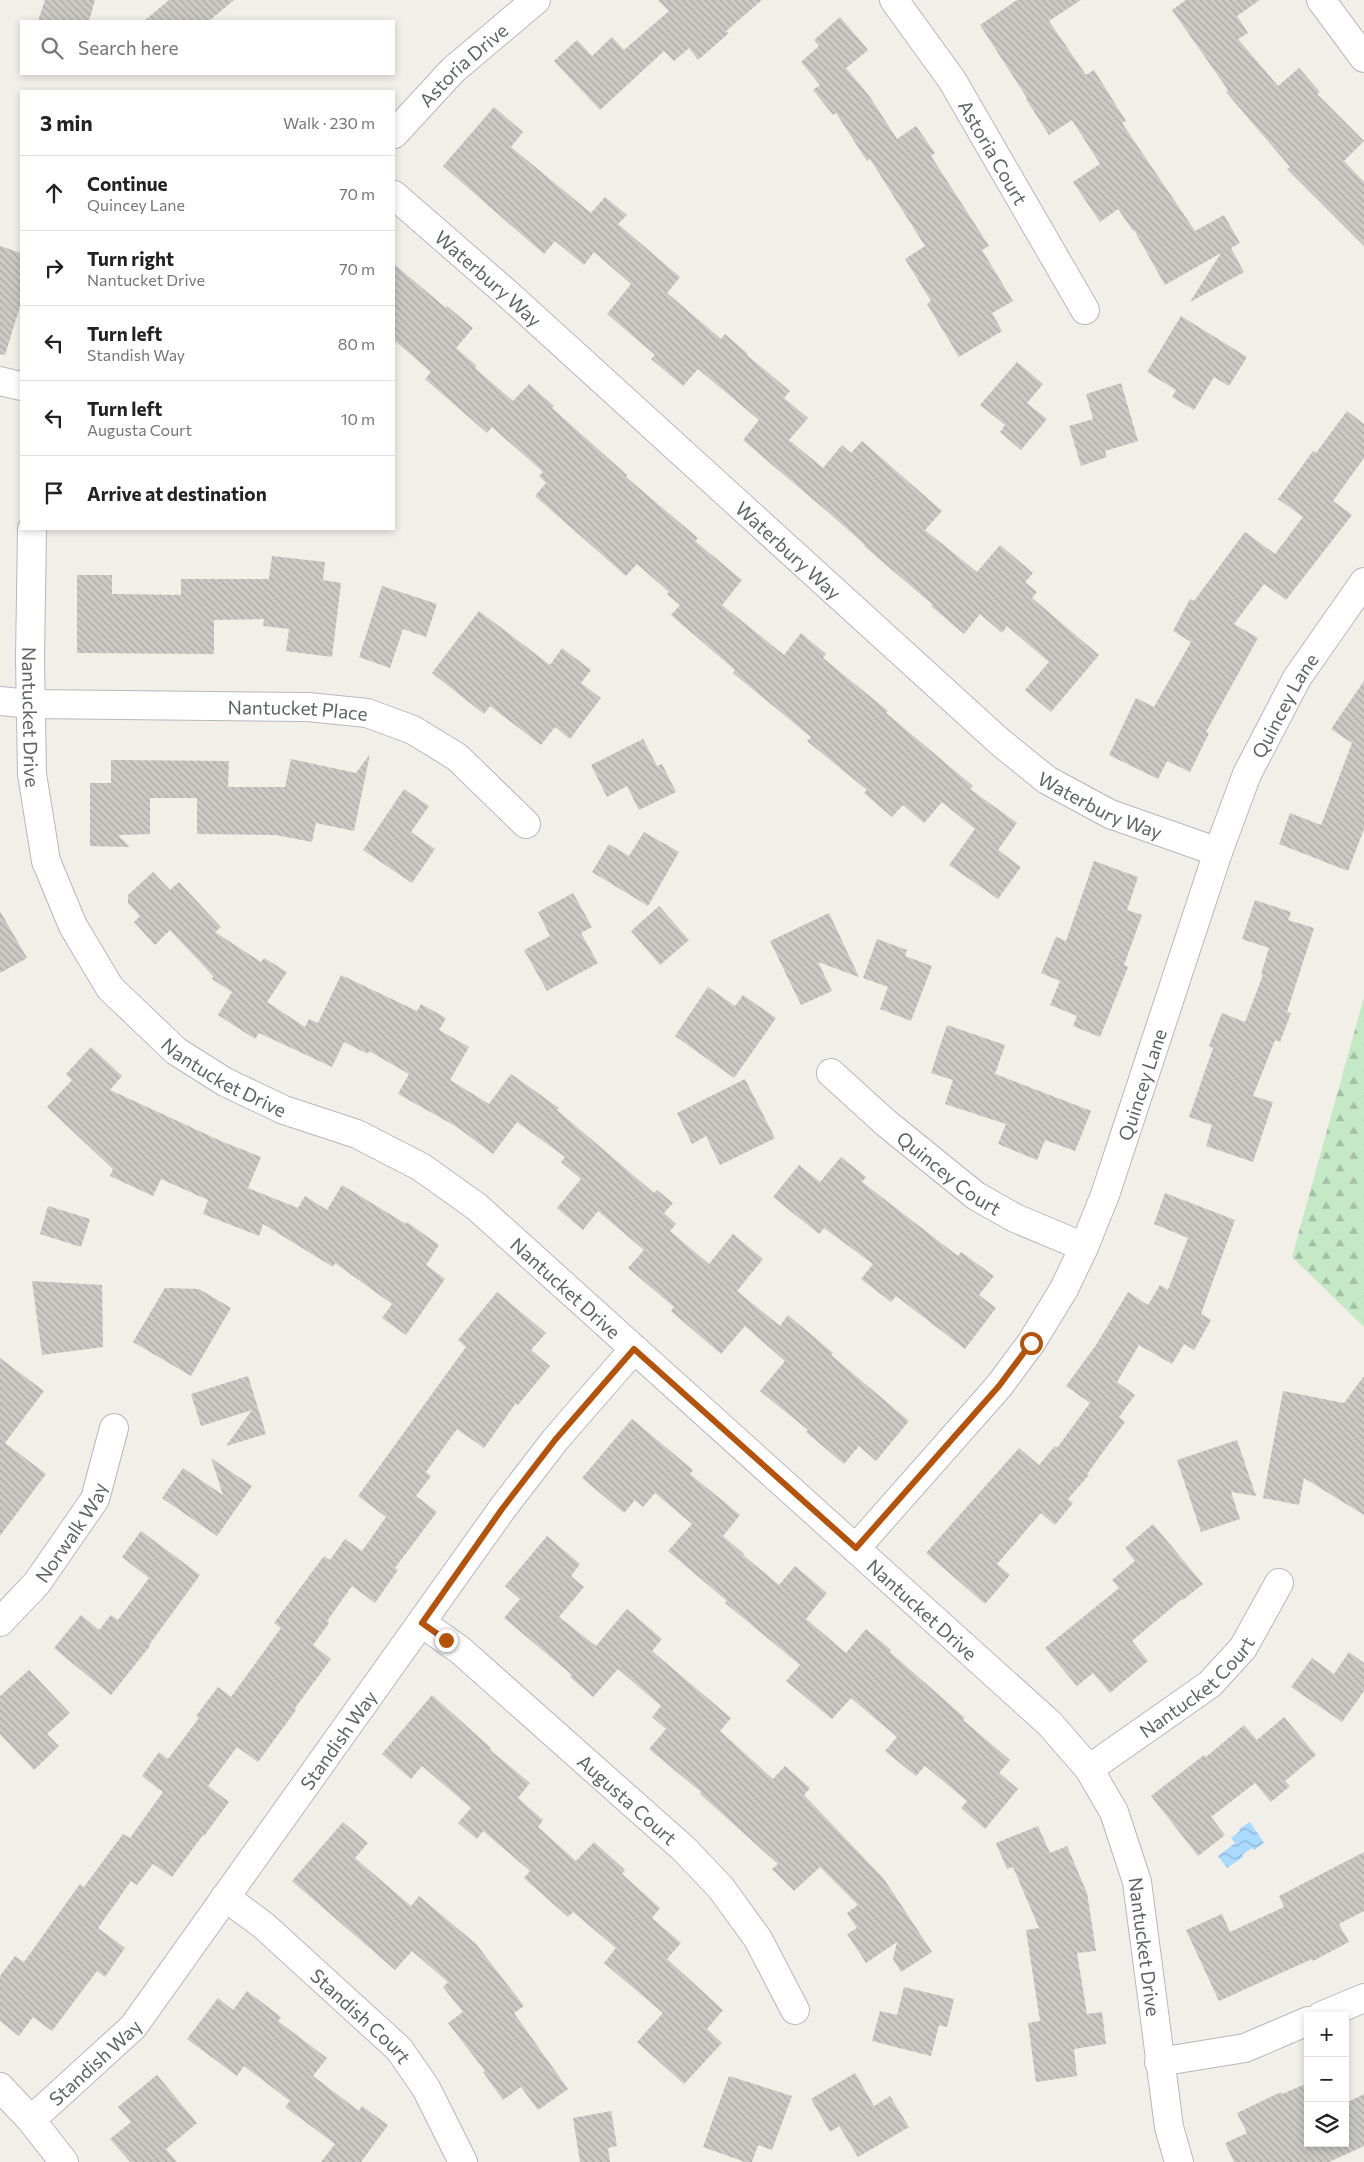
<!DOCTYPE html>
<html lang="en">
<head>
<meta charset="utf-8">
<style>
  :root { --surface:#fff; --page:#f2f2f2; --text:#222; --muted:#767676; --line:#e0e0e0 }
  body { margin:0; font-family:Commissioner,sans-serif; background:var(--page); color:var(--text) }
  .controls { position:absolute; right:15px; bottom:15px; display:grid; overflow:hidden; border-radius:0px; box-shadow:0 2px 8px #0003 }
  .controls button { width:45px; height:45px; display:grid; place-items:center; padding:0; border:0; border-bottom:1px solid var(--line); background:var(--surface); color:var(--text); font:25px sans-serif }
  .stop { position:absolute; width:15px; height:15px; margin:-11px; border:4px solid #b45309; border-radius:50%; background:#fff }
  .stop.end { background:#b45309; border-color:#fff; box-shadow:0 1px 5px #0008 }
  .list { margin:0; padding:0; list-style:none }
  h2 { display:flex; justify-content:space-between; align-items:center; height:65px; margin:0; padding:0 20px; font-size:21px }
  h2 small { font-size:16px; font-weight:400; color:var(--muted) }
  .list li { display:grid; grid-template-columns:32px 1fr auto; gap:15px; align-items:center; box-sizing:border-box; height:75px; padding:0 20px; border-top:1px solid var(--line) }
  .list b { display:block; font-size:19px; white-space:nowrap }
  .list p { margin:0; font-size:16px; white-space:nowrap; color:var(--muted) }
  .list em { font-size:16px; font-style:normal; color:var(--muted) }
  .icon { flex:none; width:28px; height:28px; fill:none; stroke:currentColor; stroke-width:2; stroke-linecap:round; stroke-linejoin:round }
  .map { position:relative; flex:none; width:1364px; height:2162px; overflow:hidden }
  .search { position:absolute; background:var(--surface); box-shadow:0 2px 8px #0003; left:20px; top:20px; width:375px; height:55px; display:flex; align-items:center; gap:12px; box-sizing:border-box; padding:0 18px; border-radius:0px; color:var(--muted); font-size:19px }
  .panel { position:absolute; background:var(--surface); box-shadow:0 2px 8px #0003; left:20px; top:90px; width:375px; height:440px; border-radius:0px }
  .map>svg:first-child { display:block }
  .forest { fill:url(#forest-firs) }
  .water { fill:url(#water-waves) }
  .building { fill:url(#building-back-hatch) }
  .lines { fill:none; stroke-linecap:round; stroke-linejoin:round }
  .street-casing { stroke:#b5b8bc; stroke-width:30 }
  .street { stroke:#fff; stroke-width:28 }
  .route { stroke:#b45309; stroke-width:6 }
  .labels { text-anchor:middle; dominant-baseline:central; stroke-width:5; stroke-linejoin:round; paint-order:stroke }
  .street-label { font-size:19px; fill:#5f6368; stroke:#fff }
</style>
</head>
<body>
<div class="map">
<svg width="1364" height="2162" viewBox="0 0 1364 2162">
  <defs>
    <pattern id="forest-firs" width="22" height="20" patternUnits="userSpaceOnUse" patternTransform="scale(1.25)"><rect width="22" height="20" fill="#c5e8c5"/><path d="M5 1l3.5 6h-7zM16 11l3.5 6h-7z" fill="#a3c0a4"/></pattern>
    <pattern id="water-waves" width="16" height="10" patternUnits="userSpaceOnUse" patternTransform="scale(1.25)"><rect width="16" height="10" fill="#aadaff"/><path d="M0 5q4-4 8 0t8 0" fill="none" stroke="#8eb4d2"/></pattern>
    <pattern id="building-back-hatch" width="6" height="6" patternUnits="userSpaceOnUse" patternTransform="scale(1.25)"><rect width="6" height="6" fill="#cccac5"/><path d="M-1 5l2 2M0 0l6 6M5-1l2 2" fill="none" stroke="#a9a8a4"/></pattern>
  </defs>
  <rect width="100%" height="100%" fill="#f1efe8"/>
  <!-- forest -->
  <polygon class="forest" points="1364,997 1364,1327 1292,1257"/>
  <!-- water -->
  <polygon class="water" points="1250,1822 1264,1843 1254,1850 1252,1848 1242,1855 1243,1857 1227,1868 1218,1856 1235,1843 1231,1838 1240,1831 1239,1829"/>
  <!-- building -->
  <g class="building">
    <polygon points="45,0 95,0 89,21 38,21"/>
    <polygon points="169,0 234,0 209,21 144,21"/>
    <polygon points="658,0 762,0 726,31 729,33 698,60 689,48 674,61 664,51 600,110 554,61 577,40 592,56 612,37 624,50 669,11"/>
    <polygon points="1017,0 1081,0 1049,21 1086,75 1094,70 1126,121 1122,123 1195,231 1224,215 1240,243 1231,248 1244,272 1190,302 1221,253 1165,285 1134,230 1133,231 1118,209 1100,222 1073,182 1100,164 1072,120 1049,135 1026,99 1027,98 980,25"/>
    <polygon points="1186,0 1260,0 1237,16 1248,33 1238,39 1278,86 1299,68 1320,92 1317,94 1364,141 1344,161 1364,182 1364,246 1287,169 1290,167 1226,92 1228,90 1172,10"/>
    <polygon points="840,17 868,50 846,68 870,97 897,139 916,126 935,153 931,156 989,246 982,250 1013,301 992,313 1002,331 959,357 927,304 931,301 905,259 925,246 870,159 867,161 836,113 833,115 813,90 820,85 801,62 819,46 814,40"/>
    <polygon points="494,107 523,132 511,147 591,213 605,197 627,215 618,224 680,277 667,293 721,339 725,334 748,354 747,355 790,391 784,398 808,418 789,440 823,468 842,445 851,453 862,441 942,511 925,530 977,572 1000,545 1033,573 1025,582 1037,592 1032,598 1099,655 1051,712 1025,690 1049,662 1007,626 1002,633 980,614 964,634 931,606 933,605 864,546 865,545 829,513 743,440 759,420 698,369 683,386 651,359 655,355 607,314 631,284 594,252 584,265 555,241 544,254 443,166"/>
    <polygon points="0,246 21,253 21,303 5,355 0,354"/>
    <polygon points="394,264 446,308 447,306 473,328 456,348 477,366 475,368 513,401 529,384 554,406 552,408 627,475 626,477 698,538 695,541 742,580 722,605 784,655 801,633 826,654 823,658 888,711 886,713 973,786 970,789 1017,823 998,850 1021,867 998,899 949,865 975,829 942,802 924,823 903,805 892,817 864,793 867,790 807,741 811,737 733,673 735,670 671,615 680,605 667,594 669,592 637,564 626,576 535,496 546,483 539,476 543,472 492,427 487,433 425,379 431,372 394,340"/>
    <polygon points="1181,316 1247,357 1229,386 1214,377 1194,410 1172,397 1176,390 1147,372"/>
    <polygon points="1017,362 1043,384 1027,403 1047,419 1021,450 1000,432 1005,425 980,405"/>
    <polygon points="1121,383 1138,441 1105,451 1107,457 1081,466 1069,426 1093,419 1086,394"/>
    <polygon points="1347,411 1364,424 1364,458 1333,501 1352,515 1286,600 1264,584 1234,624 1258,638 1206,732 1209,733 1190,772 1167,761 1158,779 1109,755 1136,698 1154,707 1191,642 1173,631 1190,599 1194,601 1245,532 1275,554 1303,517 1278,499 1313,451 1316,453"/>
    <polygon points="272,556 325,562 323,580 341,583 332,657 286,651 289,629 263,626 264,619 214,620 214,654 77,653 77,575 112,575 112,594 181,595 181,579 269,579"/>
    <polygon points="382,586 437,604 426,637 403,629 390,668 359,657"/>
    <polygon points="479,611 550,665 562,648 591,670 581,683 601,698 570,739 555,727 541,745 490,706 484,714 432,673"/>
    <polygon points="1364,681 1364,829 1348,871 1279,844 1290,813 1321,825 1352,743 1331,729"/>
    <polygon points="643,739 657,766 662,764 676,792 639,810 627,786 607,797 591,765"/>
    <polygon points="370,754 354,831 316,823 312,842 276,835 197,834 197,798 150,798 150,834 118,835 130,847 90,846 90,783 111,783 111,760 229,761 228,787 285,787 291,759 356,773"/>
    <polygon points="404,789 429,806 411,832 435,849 412,883 363,850"/>
    <polygon points="644,832 679,852 648,906 592,872 609,844 629,856"/>
    <polygon points="1094,861 1138,877 1127,910 1142,915 1124,965 1128,967 1100,1037 1073,1026 1077,1016 1050,1005 1060,981 1041,973 1056,937 1066,941"/>
    <polygon points="153,872 170,890 179,882 221,927 215,932 261,962 264,958 287,972 267,1002 305,1027 309,1019 318,1023 341,975 417,1011 421,1004 446,1018 439,1030 469,1047 450,1080 489,1104 511,1074 559,1108 557,1110 654,1193 657,1190 673,1203 664,1213 676,1224 670,1231 709,1264 733,1234 763,1259 737,1291 780,1326 788,1315 833,1353 831,1355 909,1421 876,1461 859,1446 844,1464 806,1432 808,1430 760,1391 785,1361 745,1326 721,1354 671,1311 674,1307 628,1268 644,1250 598,1211 583,1230 557,1208 581,1179 561,1162 565,1157 517,1122 493,1154 457,1127 398,1094 409,1074 369,1051 368,1054 344,1042 332,1067 259,1033 255,1039 218,1015 232,992 212,979 213,976 170,930 155,945 134,922 140,916 128,903 128,895"/>
    <polygon points="573,893 592,927 581,933 598,963 547,991 524,950 550,936 538,912"/>
    <polygon points="1255,900 1291,912 1288,920 1314,928 1287,1012 1291,1013 1280,1042 1275,1040 1253,1096 1273,1102 1253,1162 1206,1146 1212,1125 1189,1117 1213,1048 1209,1046 1222,1013 1245,1022 1263,975 1261,974 1269,948 1242,939"/>
    <polygon points="659,906 689,940 660,965 631,931"/>
    <polygon points="0,911 27,958 0,973"/>
    <polygon points="829,913 859,977 818,962 832,991 801,1005 770,941"/>
    <polygon points="877,939 907,950 905,956 932,966 911,1021 880,1009 888,987 863,978"/>
    <polygon points="708,987 735,1006 743,995 776,1018 734,1078 675,1036"/>
    <polygon points="947,1025 1005,1045 995,1074 1091,1111 1075,1151 1045,1140 1037,1160 998,1144 1006,1124 945,1104 953,1080 931,1073"/>
    <polygon points="91,1047 122,1076 110,1090 221,1141 261,1157 248,1188 298,1208 305,1196 327,1210 342,1185 406,1224 407,1222 439,1245 426,1265 445,1279 406,1335 382,1318 392,1304 335,1263 333,1267 263,1224 259,1236 203,1214 208,1200 161,1179 153,1196 110,1176 113,1169 47,1107 72,1080 66,1074"/>
    <polygon points="745,1079 775,1138 720,1165 706,1136 692,1144 677,1113"/>
    <polygon points="841,1157 866,1177 862,1182 958,1256 961,1252 994,1276 979,1295 996,1308 965,1349 896,1296 891,1302 861,1279 873,1264 824,1228 819,1234 773,1197 799,1165 820,1182"/>
    <polygon points="1165,1193 1235,1220 1201,1314 1211,1320 1194,1350 1184,1344 1172,1364 1139,1345 1117,1382 1135,1395 1119,1417 1125,1422 1087,1474 1089,1475 1068,1499 1073,1503 1055,1525 1041,1513 997,1564 1010,1575 985,1604 926,1553 1019,1448 1039,1465 1055,1446 1057,1448 1090,1403 1066,1386 1096,1345 1128,1292 1148,1305 1160,1285 1168,1290 1188,1238 1154,1224"/>
    <polygon points="48,1206 90,1219 81,1247 40,1234"/>
    <polygon points="32,1281 102,1285 103,1347 42,1355"/>
    <polygon points="165,1288 199,1289 231,1308 191,1376 133,1342"/>
    <polygon points="497,1292 546,1333 531,1350 550,1366 518,1405 516,1403 484,1448 457,1429 426,1472 431,1476 416,1496 437,1512 395,1568 398,1570 375,1603 352,1586 327,1621 329,1623 313,1645 331,1659 295,1708 296,1710 258,1762 237,1747 208,1786 229,1802 204,1836 203,1835 172,1877 153,1864 137,1885 131,1881 98,1928 125,1948 105,1977 97,1971 52,2031 33,2017 19,2036 0,2021 0,1976 15,1956 24,1962 80,1884 84,1887 123,1834 130,1838 163,1792 142,1776 159,1752 168,1759 199,1718 196,1716 218,1687 231,1697 281,1628 274,1623 324,1556 330,1560 345,1539 362,1551 386,1517 358,1496 466,1347 458,1340"/>
    <polygon points="0,1358 44,1391 5,1443 46,1474 0,1536"/>
    <polygon points="248,1376 266,1434 226,1446 252,1410 201,1426 191,1394"/>
    <polygon points="1364,1376 1364,1515 1304,1478 1299,1505 1263,1498 1283,1391 1344,1403"/>
    <polygon points="632,1419 693,1470 690,1474 740,1515 723,1536 744,1554 743,1555 779,1585 795,1566 827,1593 806,1619 846,1653 866,1629 891,1650 890,1652 965,1718 963,1720 1010,1760 999,1773 1018,1789 985,1829 961,1808 967,1801 925,1766 916,1776 885,1751 897,1737 851,1698 832,1719 786,1681 800,1665 725,1603 727,1601 668,1551 692,1524 655,1493 643,1507 635,1500 624,1513 582,1478"/>
    <polygon points="1237,1440 1256,1496 1231,1492 1240,1519 1201,1532 1177,1460"/>
    <polygon points="211,1458 252,1486 217,1536 162,1498 183,1468 223,1495"/>
    <polygon points="1153,1524 1203,1584 1183,1600 1182,1599 1132,1641 1148,1661 1110,1693 1093,1673 1077,1686 1045,1648 1119,1588 1112,1580 1135,1561 1125,1548"/>
    <polygon points="141,1531 200,1575 149,1645 150,1646 111,1695 54,1648 81,1615 99,1630 111,1615 118,1620 149,1578 122,1557"/>
    <polygon points="547,1536 580,1564 571,1576 584,1587 559,1617 596,1646 627,1609 662,1639 652,1651 731,1718 720,1731 773,1779 785,1766 810,1788 804,1795 884,1879 932,1952 901,1972 893,1959 897,1942 866,1963 847,1934 857,1928 847,1913 858,1905 820,1867 794,1891 772,1869 778,1864 700,1794 701,1792 649,1749 666,1729 652,1717 661,1706 618,1669 593,1697 570,1677 572,1675 504,1618 520,1599 505,1586"/>
    <polygon points="1349,1652 1364,1663 1364,1691 1342,1722 1291,1687 1312,1658 1334,1674"/>
    <polygon points="29,1670 70,1713 47,1734 59,1746 34,1770 0,1734 0,1696"/>
    <polygon points="432,1695 491,1748 490,1750 530,1783 518,1798 543,1820 538,1827 576,1861 594,1842 625,1870 622,1874 660,1908 652,1918 681,1943 667,1959 723,2010 707,2029 722,2043 684,2084 637,2042 663,2013 604,1963 616,1948 573,1912 568,1917 524,1878 530,1871 483,1831 477,1839 458,1823 471,1808 422,1766 411,1779 382,1754"/>
    <polygon points="1284,1717 1316,1755 1285,1781 1290,1786 1271,1802 1255,1783 1211,1817 1225,1835 1198,1856 1151,1796 1204,1755 1206,1757 1244,1725 1257,1740"/>
    <polygon points="343,1822 368,1843 355,1858 411,1906 419,1896 476,1944 524,2006 514,2013 568,2089 538,2110 521,2087 503,2100 483,2072 485,2071 448,2023 463,2012 443,1987 448,1982 412,1951 395,1970 292,1881"/>
    <polygon points="1038,1826 1050,1853 1067,1846 1087,1893 1096,1951 1077,1953 1087,2014 1102,2012 1106,2044 1074,2049 1077,2076 1036,2082 1028,2023 1040,2021 1026,1930 1039,1928 1013,1867 1007,1869 996,1843"/>
    <polygon points="1364,1852 1364,1911 1339,1924 1349,1942 1313,1961 1312,1959 1219,2001 1186,1930 1222,1914 1230,1932 1284,1907 1279,1896"/>
    <polygon points="904,1987 954,1999 947,2027 939,2025 931,2056 872,2041 880,2011 897,2015"/>
    <polygon points="247,1991 281,2017 278,2021 327,2058 313,2076 359,2111 362,2106 388,2125 361,2162 321,2162 335,2144 285,2107 290,2101 244,2066 237,2076 187,2039 218,1998 233,2010"/>
    <polygon points="855,2073 874,2106 890,2096 909,2127 858,2157 839,2126 830,2132 811,2099"/>
    <polygon points="157,2075 197,2123 166,2149 177,2162 130,2162 110,2139 131,2122 118,2107"/>
    <polygon points="729,2076 792,2096 772,2150 758,2145 752,2162 745,2162 703,2147"/>
    <polygon points="1308,2083 1308,2143 1345,2143 1345,2097 1348,2102 1364,2094 1364,2146 1329,2162 1234,2162 1225,2143 1247,2133 1237,2113 1281,2092 1282,2094"/>
    <polygon points="611,2111 617,2146 608,2148 610,2162 580,2162 573,2118"/>
  </g>
  <g class="lines">
    <!-- street casing -->
    <g class="street-casing">
      <g id="street">
        <path id="s1" d="M 894,0 L 952,80 L 1085,310"/>
        <polyline points="1321,0 1364,58"/>
        <path id="s2" d="M 394,134 L 453,70 L 536,0"/>
        <path id="s3" d="M 394,195 L 510,296 L 1000,742 L 1047,780 L 1110,814 L 1218,852"/>
        <polyline points="0,381 21,386"/>
        <path id="s4" d="M 32,529 L 30,658 L 32,774 L 46,861 L 73,926 L 110,988 L 176,1051 L 225,1082 L 284,1110 L 357,1134 L 421,1167 L 477,1207 L 1050,1724 L 1089,1769 L 1114,1812 L 1137,1882 L 1169,2127 L 1179,2162"/>
        <path id="s5" d="M 0,701 L 30,704 L 308,707 L 367,713 L 413,730 L 457,757 L 526,824"/>
        <path id="s6" d="M 831,1073 L 886,1123 L 976,1196 L 1015,1218 L 1084,1247"/>
        <path id="s7" d="M 856,1548 L 999,1386 L 1031,1343 L 1064,1289 L 1084,1247 L 1105,1195 L 1218,852 L 1247,774 L 1297,678 L 1364,582"/>
        <path id="s8" d="M 0,1622 L 37,1583 L 95,1499 L 114,1428"/>
        <path id="s9" d="M 422,1623 L 460,1650 L 684,1849 L 721,1888 L 758,1939 L 795,2010"/>
        <path id="s10" d="M 1089,1769 L 1210,1684 L 1243,1648 L 1279,1583"/>
        <path id="s11" d="M 225,1897 L 263,1925 L 399,2049 L 426,2088 L 463,2162"/>
        <polyline points="1321,2016 1364,1998"/>
        <polyline points="1159,2062 1245,2048 1308,2021"/>
        <polyline points="0,2087 31,2120 64,2162"/>
        <path id="s12" d="M 31,2120 L 133,2027 L 502,1509 L 555,1440 L 634,1349"/>
      </g>
    </g>
    <!-- street -->
    <use href="#street" class="street"/>
  </g>
  <g class="lines">
    <!-- route -->
    <polyline class="route" points="446,1640 422,1623 502,1509 555,1440 634,1349 856,1548 999,1386 1031,1343"/>
  </g>
  <g class="labels">
    <!-- street labels -->
    <g class="street-label">
      <text stroke="none"><textPath href="#s2" startOffset="98">Astoria Drive</textPath></text>
      <text stroke="none"><textPath href="#s1" startOffset="182">Astoria Court</textPath></text>
      <text stroke="none"><textPath href="#s3" startOffset="126">Waterbury Way</textPath></text>
      <text stroke="none"><textPath href="#s3" startOffset="531">Waterbury Way</textPath></text>
      <text stroke="none"><textPath href="#s7" startOffset="958">Quincey Lane</textPath></text>
      <text stroke="none"><textPath href="#s5" startOffset="298">Nantucket Place</textPath></text>
      <text stroke="none"><textPath href="#s4" startOffset="188">Nantucket Drive</textPath></text>
      <text stroke="none"><textPath href="#s3" startOffset="936">Waterbury Way</textPath></text>
      <text stroke="none"><textPath href="#s4" startOffset="622">Nantucket Drive</textPath></text>
      <text stroke="none"><textPath href="#s7" startOffset="552">Quincey Lane</textPath></text>
      <text stroke="none"><textPath href="#s6" startOffset="155">Quincey Court</textPath></text>
      <text stroke="none"><textPath href="#s4" startOffset="1028">Nantucket Drive</textPath></text>
      <text stroke="none"><textPath href="#s8" startOffset="115">Norwalk Way</textPath></text>
      <text stroke="none"><textPath href="#s4" startOffset="1508">Nantucket Drive</textPath></text>
      <text stroke="none"><textPath href="#s10" startOffset="136">Nantucket Court</textPath></text>
      <text stroke="none"><textPath href="#s12" startOffset="491">Standish Way</textPath></text>
      <text stroke="none"><textPath href="#s9" startOffset="271">Augusta Court</textPath></text>
      <text stroke="none"><textPath href="#s4" startOffset="1928">Nantucket Drive</textPath></text>
      <text stroke="none"><textPath href="#s11" startOffset="181">Standish Court</textPath></text>
      <text stroke="none"><textPath href="#s12" startOffset="86">Standish Way</textPath></text>
    </g>
  </g>
</svg>
<div class="controls">
<button>+</button>
<button>−</button>
<button><svg class="icon" aria-label="layers" viewBox="0 0 24 24"><path d="M12 4l9 5-9 5-9-5zM3 14l9 5 9-5"/></svg></button>
</div>
<div class="stop" style="left:1031px;top:1343px"></div>
<div class="stop end" style="left:446px;top:1640px"></div>
<div class="search"><svg class="icon" aria-label="search" viewBox="0 0 24 24"><circle cx="10" cy="10" r="6"/><path d="M15 15l6 6"/></svg>Search here</div>
<section class="panel">
<h2>3 min<small>Walk · 230 m</small></h2>
<ul class="list">
<li><svg class="icon" aria-label="ahead" viewBox="0 0 24 24"><path d="M12 20V5M6 11l6-6 6 6"/></svg><div><b>Continue</b><p>Quincey Lane</p></div><em>70 m</em></li>
<li><svg class="icon" aria-label="right" viewBox="0 0 24 24"><path d="M7 20v-9h11M14 6l5 5-5 5"/></svg><div><b>Turn right</b><p>Nantucket Drive</p></div><em>70 m</em></li>
<li><svg class="icon" aria-label="left" viewBox="0 0 24 24"><path d="M17 20v-9H6M10 6l-5 5 5 5"/></svg><div><b>Turn left</b><p>Standish Way</p></div><em>80 m</em></li>
<li><svg class="icon" aria-label="left" viewBox="0 0 24 24"><path d="M17 20v-9H6M10 6l-5 5 5 5"/></svg><div><b>Turn left</b><p>Augusta Court</p></div><em>10 m</em></li>
<li><svg class="icon" aria-label="arrive" viewBox="0 0 24 24"><path d="M6 21V4h12l-3 4 3 4H6"/></svg><div><b>Arrive at destination</b></div></li>
</ul>
</section>
</div>
</body>
</html>
